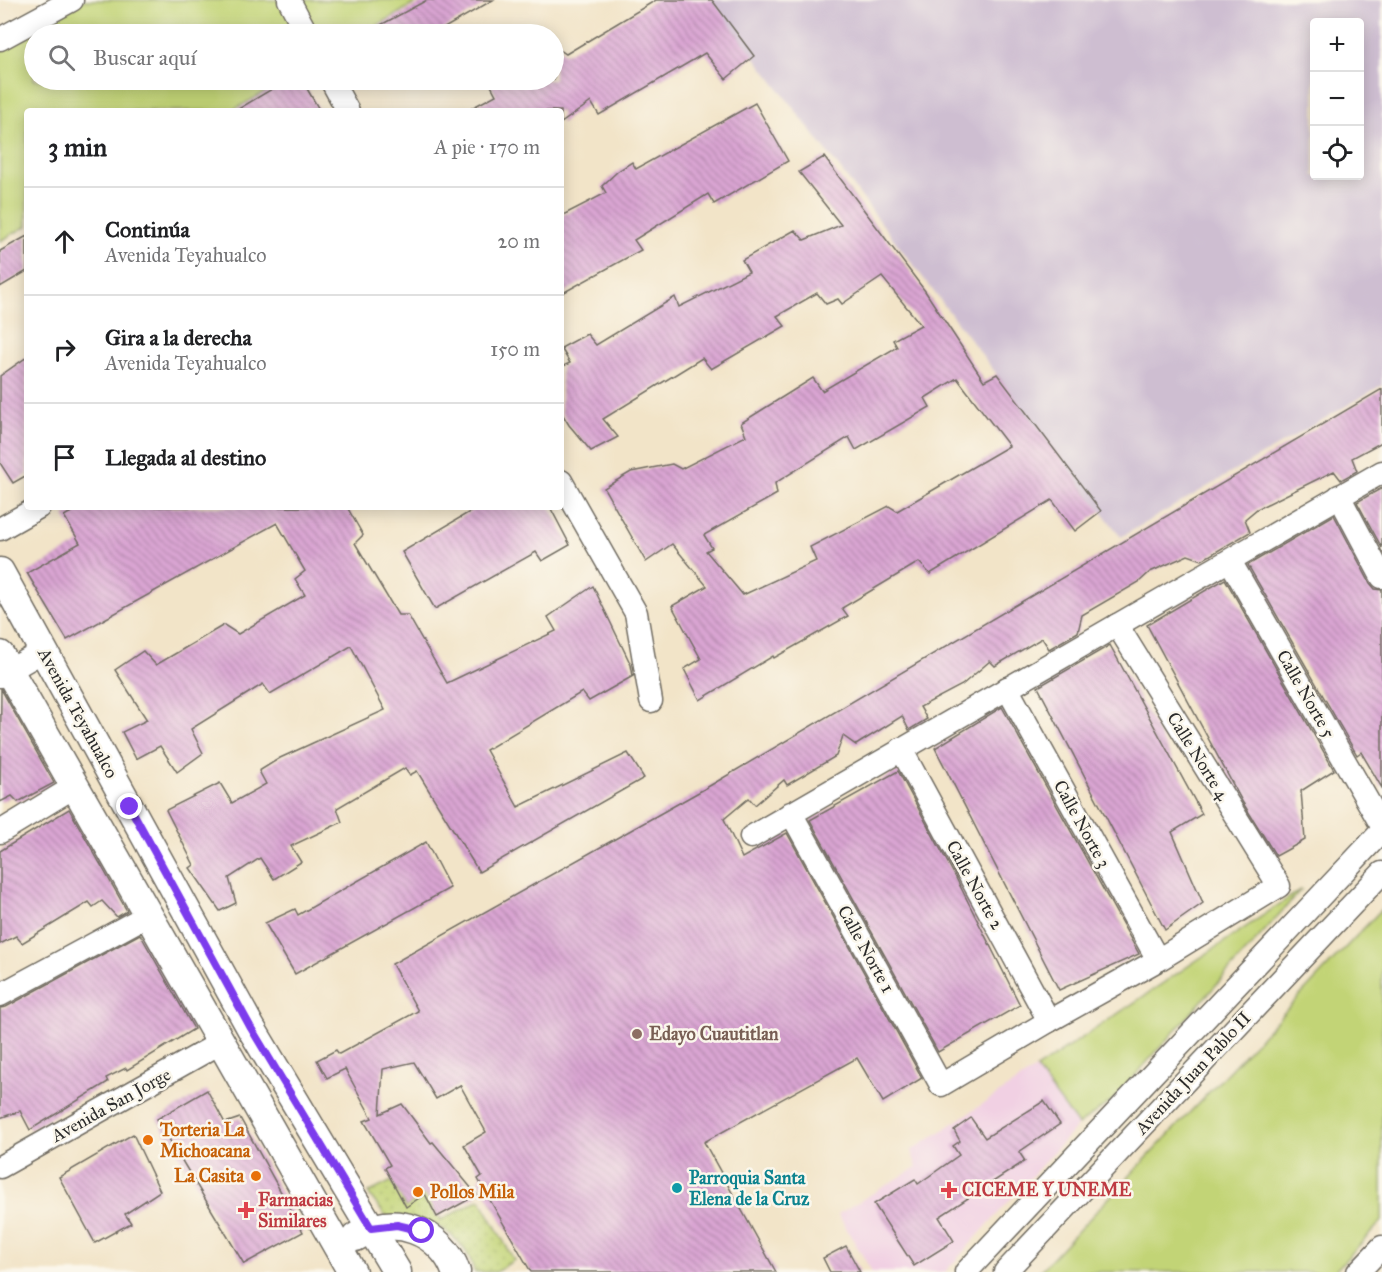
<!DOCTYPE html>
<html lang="es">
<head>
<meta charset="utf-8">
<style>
  :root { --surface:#fff; --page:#f6f6f6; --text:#202124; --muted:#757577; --line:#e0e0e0 }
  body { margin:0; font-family:"IM FELL Great Primer",serif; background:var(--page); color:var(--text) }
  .controls { position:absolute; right:18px; top:18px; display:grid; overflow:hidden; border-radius:6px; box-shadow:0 3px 15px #0003 }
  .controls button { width:54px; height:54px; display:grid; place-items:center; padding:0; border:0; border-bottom:2px solid var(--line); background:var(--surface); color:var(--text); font:30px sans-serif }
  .stop { position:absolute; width:18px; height:18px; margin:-14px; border:4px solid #7c3aed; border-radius:50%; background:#fff }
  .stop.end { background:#7c3aed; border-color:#fff; box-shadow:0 2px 6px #0008 }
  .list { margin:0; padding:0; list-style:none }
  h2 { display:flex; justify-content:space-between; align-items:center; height:78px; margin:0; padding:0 24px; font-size:26px }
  h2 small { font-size:20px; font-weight:400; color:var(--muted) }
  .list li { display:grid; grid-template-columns:39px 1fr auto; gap:18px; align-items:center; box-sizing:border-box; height:108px; padding:0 24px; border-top:2px solid var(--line) }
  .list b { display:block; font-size:22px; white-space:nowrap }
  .list p { margin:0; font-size:20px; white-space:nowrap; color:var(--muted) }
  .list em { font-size:20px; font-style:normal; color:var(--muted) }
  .icon { flex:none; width:33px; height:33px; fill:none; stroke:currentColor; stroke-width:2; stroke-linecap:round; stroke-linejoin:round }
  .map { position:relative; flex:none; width:1382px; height:1272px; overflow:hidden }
  .search { position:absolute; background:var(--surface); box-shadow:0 3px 15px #0003; left:24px; top:24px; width:540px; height:66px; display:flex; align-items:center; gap:15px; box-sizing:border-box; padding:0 21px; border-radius:33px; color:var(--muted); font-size:22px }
  .panel { position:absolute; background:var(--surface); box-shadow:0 3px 15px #0003; left:24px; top:108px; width:540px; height:402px; border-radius:6px }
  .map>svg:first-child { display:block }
  .built { fill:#f1d0e3 }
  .industrial { fill:#cebed1; fill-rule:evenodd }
  .green { fill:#c2d476; stroke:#768050; stroke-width:1.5 }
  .garden { fill:url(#garden-dots); stroke:#768050; stroke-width:1.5 }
  .building { fill:url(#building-back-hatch); fill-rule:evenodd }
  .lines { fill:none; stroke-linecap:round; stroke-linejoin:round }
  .minor-casing { stroke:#716c62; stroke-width:25 }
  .major-casing { stroke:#716c62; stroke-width:31 }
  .minor { stroke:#fff; stroke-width:22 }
  .major { stroke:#fff; stroke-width:28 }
  .route { stroke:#7c3aed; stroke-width:8 }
  .education-dot { fill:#8d6e63; stroke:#fbf7ec; stroke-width:2 }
  .food-dot { fill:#e8710a; stroke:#fbf7ec; stroke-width:2 }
  .culture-dot { fill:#0f9aa8; stroke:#fbf7ec; stroke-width:2 }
  .health-dot { fill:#e0444e; stroke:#fbf7ec; stroke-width:2 }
  .labels { text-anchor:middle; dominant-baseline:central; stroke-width:5; stroke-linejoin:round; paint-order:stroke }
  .street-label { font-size:18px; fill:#2b2b2b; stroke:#fbf7ec }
  .education-label { font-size:18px; font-weight:bold; fill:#785e54; stroke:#fbf7ec; text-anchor:start }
  .food-label { font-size:18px; font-weight:bold; fill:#c56008; stroke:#fbf7ec; text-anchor:start }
  .culture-label { font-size:18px; font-weight:bold; fill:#0d838f; stroke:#fbf7ec; text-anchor:start }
  .health-label { font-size:18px; font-weight:bold; fill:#be3a42; stroke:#fbf7ec; text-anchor:start }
</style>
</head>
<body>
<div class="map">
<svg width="1382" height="1272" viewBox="0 0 1382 1272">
  <defs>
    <pattern id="garden-dots" width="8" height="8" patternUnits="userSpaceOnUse" patternTransform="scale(1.5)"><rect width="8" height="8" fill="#c2d476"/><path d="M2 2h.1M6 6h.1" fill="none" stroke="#a7b666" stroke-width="1.8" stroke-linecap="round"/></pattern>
    <pattern id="building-back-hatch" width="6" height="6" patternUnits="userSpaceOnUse" patternTransform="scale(1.5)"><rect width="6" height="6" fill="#daa5d3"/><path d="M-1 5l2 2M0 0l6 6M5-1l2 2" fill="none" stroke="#b187ab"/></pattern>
  </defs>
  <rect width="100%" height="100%" fill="#fbf7ec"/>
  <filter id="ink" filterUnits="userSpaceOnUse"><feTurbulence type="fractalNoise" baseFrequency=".0167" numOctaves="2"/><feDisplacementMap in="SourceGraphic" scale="12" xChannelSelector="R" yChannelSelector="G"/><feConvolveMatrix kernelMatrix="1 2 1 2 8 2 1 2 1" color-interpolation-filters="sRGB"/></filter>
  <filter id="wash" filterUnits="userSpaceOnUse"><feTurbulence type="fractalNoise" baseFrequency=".008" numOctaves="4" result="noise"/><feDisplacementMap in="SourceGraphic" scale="24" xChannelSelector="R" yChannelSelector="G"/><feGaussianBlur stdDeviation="1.35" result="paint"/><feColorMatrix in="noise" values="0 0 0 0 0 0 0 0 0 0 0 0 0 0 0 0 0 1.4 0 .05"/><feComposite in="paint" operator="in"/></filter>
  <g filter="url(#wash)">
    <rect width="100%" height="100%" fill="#f2e4c8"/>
    <!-- built -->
    <polygon class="built" points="1036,1069 1078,1125 945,1272 872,1272 838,1214 917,1167 911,1151"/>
    <!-- industrial -->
    <path class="industrial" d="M 711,0 L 1382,0 L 1382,385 L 1121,537 ZM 1314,22 L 1360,22 L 1360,176 L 1314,176 Z"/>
    <!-- green -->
    <g class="green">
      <polygon points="78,0 421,0 363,34 34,34 34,80 287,80 231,111 27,111 27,226 0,241 0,43"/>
      <polygon points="1302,889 1114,1099 1078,1125 1036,1069"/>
      <polygon points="1382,909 1382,1221 1334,1272 1039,1272"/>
    </g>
    <!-- garden -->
    <path class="garden" d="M 392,1181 L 406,1207 L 425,1194 L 441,1220 L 480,1199 L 514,1260 L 496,1272 L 474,1272 C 470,1246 443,1224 418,1219 C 409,1217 398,1220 389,1221 L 368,1193 Z"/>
    <g id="blocks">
      <!-- building -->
      <g class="building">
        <polygon points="427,0 493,0 434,34 364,34"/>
        <polygon points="656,0 712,0 754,56 726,79 705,53 599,115 591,102 561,123 561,111 466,111 496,95 488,80 554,80 554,46 566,54"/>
        <polygon points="287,80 302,80 320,111 235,111"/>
        <polygon points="755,103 788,161 714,204 708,194 634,240 641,250 561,294 561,216 606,193 602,186 618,171 632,162 636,169"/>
        <path d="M 824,157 L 925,291 L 984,381 L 997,374 L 1101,511 L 1075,531 L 1052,500 L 930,574 L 919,562 L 842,608 L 848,616 L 774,658 L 773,656 L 700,700 L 684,669 L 701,659 L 672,606 L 707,586 L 672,544 L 646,562 L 604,488 L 631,472 L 672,464 L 681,469 L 746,436 L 741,423 L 813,378 L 822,391 L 897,347 L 893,340 L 921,325 L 882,277 L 842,304 L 838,299 L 826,304 L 817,293 L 777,316 L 785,326 L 711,369 L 702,358 L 603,419 L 618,437 L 591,451 L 569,425 L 561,412 L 561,367 L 570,363 L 561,348 L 587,334 L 596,345 L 675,297 L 679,307 L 749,272 L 742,260 L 795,230 L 804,240 L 841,225 L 799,172 ZM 957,378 L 1009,446 L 897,511 L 889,506 L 810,547 L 816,561 L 743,595 L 706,551 L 712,548 L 704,535 L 777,494 L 775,483 L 849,437 L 856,450 L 930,407 L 925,398 Z"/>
        <polygon points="27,236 27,271 0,287 0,251"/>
        <polygon points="27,357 27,475 13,483 0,463 0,376"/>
        <polygon points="1382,389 1382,442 1352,458 1357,471 1341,480 1334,471 1257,509 1245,519 1250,532 1202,560 1188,555 1150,572 1139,582 1082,615 1078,632 1049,649 1042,638 995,666 990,661 962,685 920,707 927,719 909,730 902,716 856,745 843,736 836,756 787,785 784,780 755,805 749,798 724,819 742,858 787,833 922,1078 883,1102 857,1058 704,1142 776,1272 531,1272 478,1179 482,1176 464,1145 486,1132 460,1085 436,1099 414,1062 383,1069 380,1114 402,1104 431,1143 433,1142 477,1195 437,1217 425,1194 406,1207 385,1168 390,1165 364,1121 372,1118 345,1069 327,1078 317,1060 336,1050 339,1054 418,1011 392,964 706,788"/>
        <polygon points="1382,488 1382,548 1357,502"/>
        <polygon points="80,507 347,507 363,535 355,543 398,615 408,615 447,683 556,631 548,617 593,586 631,665 633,676 589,701 582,692 486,750 518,807 628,753 644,778 479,872 417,771 410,775 405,768 337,808 342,822 291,846 301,862 274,879 260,858 229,878 236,903 220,911 190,868 194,865 166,810 220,783 232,803 266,784 259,771 280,758 385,710 351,646 270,694 263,684 191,729 203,753 177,772 160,746 136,759 122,732 147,720 115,670 143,651 156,665 224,625 238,634 305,595 295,579 305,571 277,523 67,640 27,573 80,543 64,516"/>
        <polygon points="478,507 550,507 570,545 542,561 536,552 435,609 402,552"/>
        <polygon points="1334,515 1370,583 1375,589 1382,590 1382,788 1361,752 1357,755 1248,565"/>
        <polygon points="1225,579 1334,770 1301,791 1305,840 1276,856 1243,803 1147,625"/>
        <polygon points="1110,645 1202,814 1172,832 1203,903 1165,930 1038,687"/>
        <polygon points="1,689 54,783 18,802 12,796 0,802"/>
        <polygon points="1002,707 1139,954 1059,990 935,748"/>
        <polygon points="898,771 956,878 1020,1005 938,1052 810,820"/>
        <polygon points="69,809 127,911 117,917 102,901 93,907 89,902 22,943 16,936 0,944 0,851"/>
        <polygon points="426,842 450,888 295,974 265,923 295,909 298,915"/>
        <polygon points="140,934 194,1029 127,1070 126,1068 106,1078 108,1082 30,1130 20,1111 0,1118 0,1008 6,1007"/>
        <polygon points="207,1090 225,1123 240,1118 303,1232 244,1264 157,1119"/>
        <polygon points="1044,1101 1060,1124 1019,1152 1025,1161 939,1217 954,1241 914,1266 874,1204 915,1179 918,1184 959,1155 953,1146 960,1141 954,1130 971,1118 985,1138"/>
        <polygon points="133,1134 160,1191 125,1214 131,1223 95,1243 59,1177"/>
        <polygon points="846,1246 860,1272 830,1272 823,1258"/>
      </g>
    </g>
  </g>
  <g filter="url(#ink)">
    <use href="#blocks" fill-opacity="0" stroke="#716c62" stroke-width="1.5"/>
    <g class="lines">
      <!-- minor casing -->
      <g class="minor-casing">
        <g id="minor">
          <polyline points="289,0 307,34"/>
          <polyline points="0,39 72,0"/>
          <polyline points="331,80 348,111"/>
          <polyline points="561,481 636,613 651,701"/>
          <polyline points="1339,496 1382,577"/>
          <polyline points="0,529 39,507"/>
          <polyline points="1230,561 1382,826"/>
          <polyline points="0,676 43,651"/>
          <polyline points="1007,688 1158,960"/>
          <polyline points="901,749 1049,1021"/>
          <polyline points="791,813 941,1085 1049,1021 1158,960 1279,886 1117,625"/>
          <polyline points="0,832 74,787"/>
          <polyline points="751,837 1382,472"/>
          <polyline points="0,995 148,915"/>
          <polyline points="0,1167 222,1042"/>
          <polyline points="966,1272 1382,831"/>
          <polyline points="1005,1272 1382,873"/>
          <polyline points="1358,1272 1382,1247"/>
        </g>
      </g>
      <!-- major casing -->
      <g class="major-casing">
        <g id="major">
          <polyline points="0,572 251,1028 397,1272"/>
          <polyline points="0,655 352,1272"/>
          <path d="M 356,1237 C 392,1211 443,1232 456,1272"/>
        </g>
      </g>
      <!-- minor -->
      <use href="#minor" class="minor"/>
      <!-- major -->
      <use href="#major" class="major"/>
    </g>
  </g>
  <g class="lines" filter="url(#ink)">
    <!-- route -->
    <polyline class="route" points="130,807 251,1028 371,1228 397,1225 422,1231"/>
  </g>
  <!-- markers -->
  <circle class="education-dot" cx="637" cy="1034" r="6"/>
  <g class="food-dot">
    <circle cx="148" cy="1140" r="6"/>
    <circle cx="256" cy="1176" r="6"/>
    <circle cx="418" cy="1192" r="6"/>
  </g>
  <circle class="culture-dot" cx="677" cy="1188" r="6"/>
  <g class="health-dot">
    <path d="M946 1181h6v6h6v6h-6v6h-6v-6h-6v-6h6z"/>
    <path d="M243 1201h6v6h6v6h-6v6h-6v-6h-6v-6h6z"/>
  </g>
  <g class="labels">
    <!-- street labels -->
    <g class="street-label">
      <text transform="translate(1306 694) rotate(60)">Calle Norte 5</text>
      <text transform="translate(78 713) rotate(61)">Avenida Teyahualco</text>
      <text transform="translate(1198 756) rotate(58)">Calle Norte 4</text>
      <text transform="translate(1082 824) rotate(61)">Calle Norte 3</text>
      <text transform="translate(975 885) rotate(61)">Calle Norte 2</text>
      <text transform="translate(866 949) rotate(61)">Calle Norte 1</text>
      <text transform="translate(1193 1073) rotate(-47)">Avenida Juan Pablo II</text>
      <text transform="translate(111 1105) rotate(-29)">Avenida San Jorge</text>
    </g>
    <!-- education labels -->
    <g class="education-label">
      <text x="649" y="1034">Edayo Cuautitlan</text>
    </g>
    <!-- food labels -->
    <g class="food-label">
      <text x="160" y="1130">Torteria La<tspan x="160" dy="21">Michoacana</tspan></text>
      <text x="244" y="1176" text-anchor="end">La Casita</text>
      <text x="430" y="1192">Pollos Mila</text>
    </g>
    <!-- culture labels -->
    <g class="culture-label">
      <text x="689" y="1178">Parroquia Santa<tspan x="689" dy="21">Elena de la Cruz</tspan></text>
    </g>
    <!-- health labels -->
    <g class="health-label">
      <text x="962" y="1190">CICEME Y UNEME</text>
      <text x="258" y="1200">Farmacias<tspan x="258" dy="21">Similares</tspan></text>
    </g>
  </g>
</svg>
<div class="controls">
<button>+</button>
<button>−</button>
<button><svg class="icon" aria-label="locate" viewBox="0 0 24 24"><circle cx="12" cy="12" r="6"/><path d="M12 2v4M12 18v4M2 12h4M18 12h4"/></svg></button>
</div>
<div class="stop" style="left:422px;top:1231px"></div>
<div class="stop end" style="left:130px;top:807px"></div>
<div class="search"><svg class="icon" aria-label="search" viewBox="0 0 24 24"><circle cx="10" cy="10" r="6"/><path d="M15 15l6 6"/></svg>Buscar aquí</div>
<section class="panel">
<h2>3 min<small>A pie · 170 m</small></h2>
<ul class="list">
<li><svg class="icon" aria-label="ahead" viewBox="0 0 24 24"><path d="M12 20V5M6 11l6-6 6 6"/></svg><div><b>Continúa</b><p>Avenida Teyahualco</p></div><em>20 m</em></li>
<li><svg class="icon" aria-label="right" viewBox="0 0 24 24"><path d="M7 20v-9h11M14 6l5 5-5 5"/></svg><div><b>Gira a la derecha</b><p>Avenida Teyahualco</p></div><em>150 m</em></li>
<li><svg class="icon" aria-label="arrive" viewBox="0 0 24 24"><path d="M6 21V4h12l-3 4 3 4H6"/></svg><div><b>Llegada al destino</b></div></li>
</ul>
</section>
</div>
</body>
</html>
